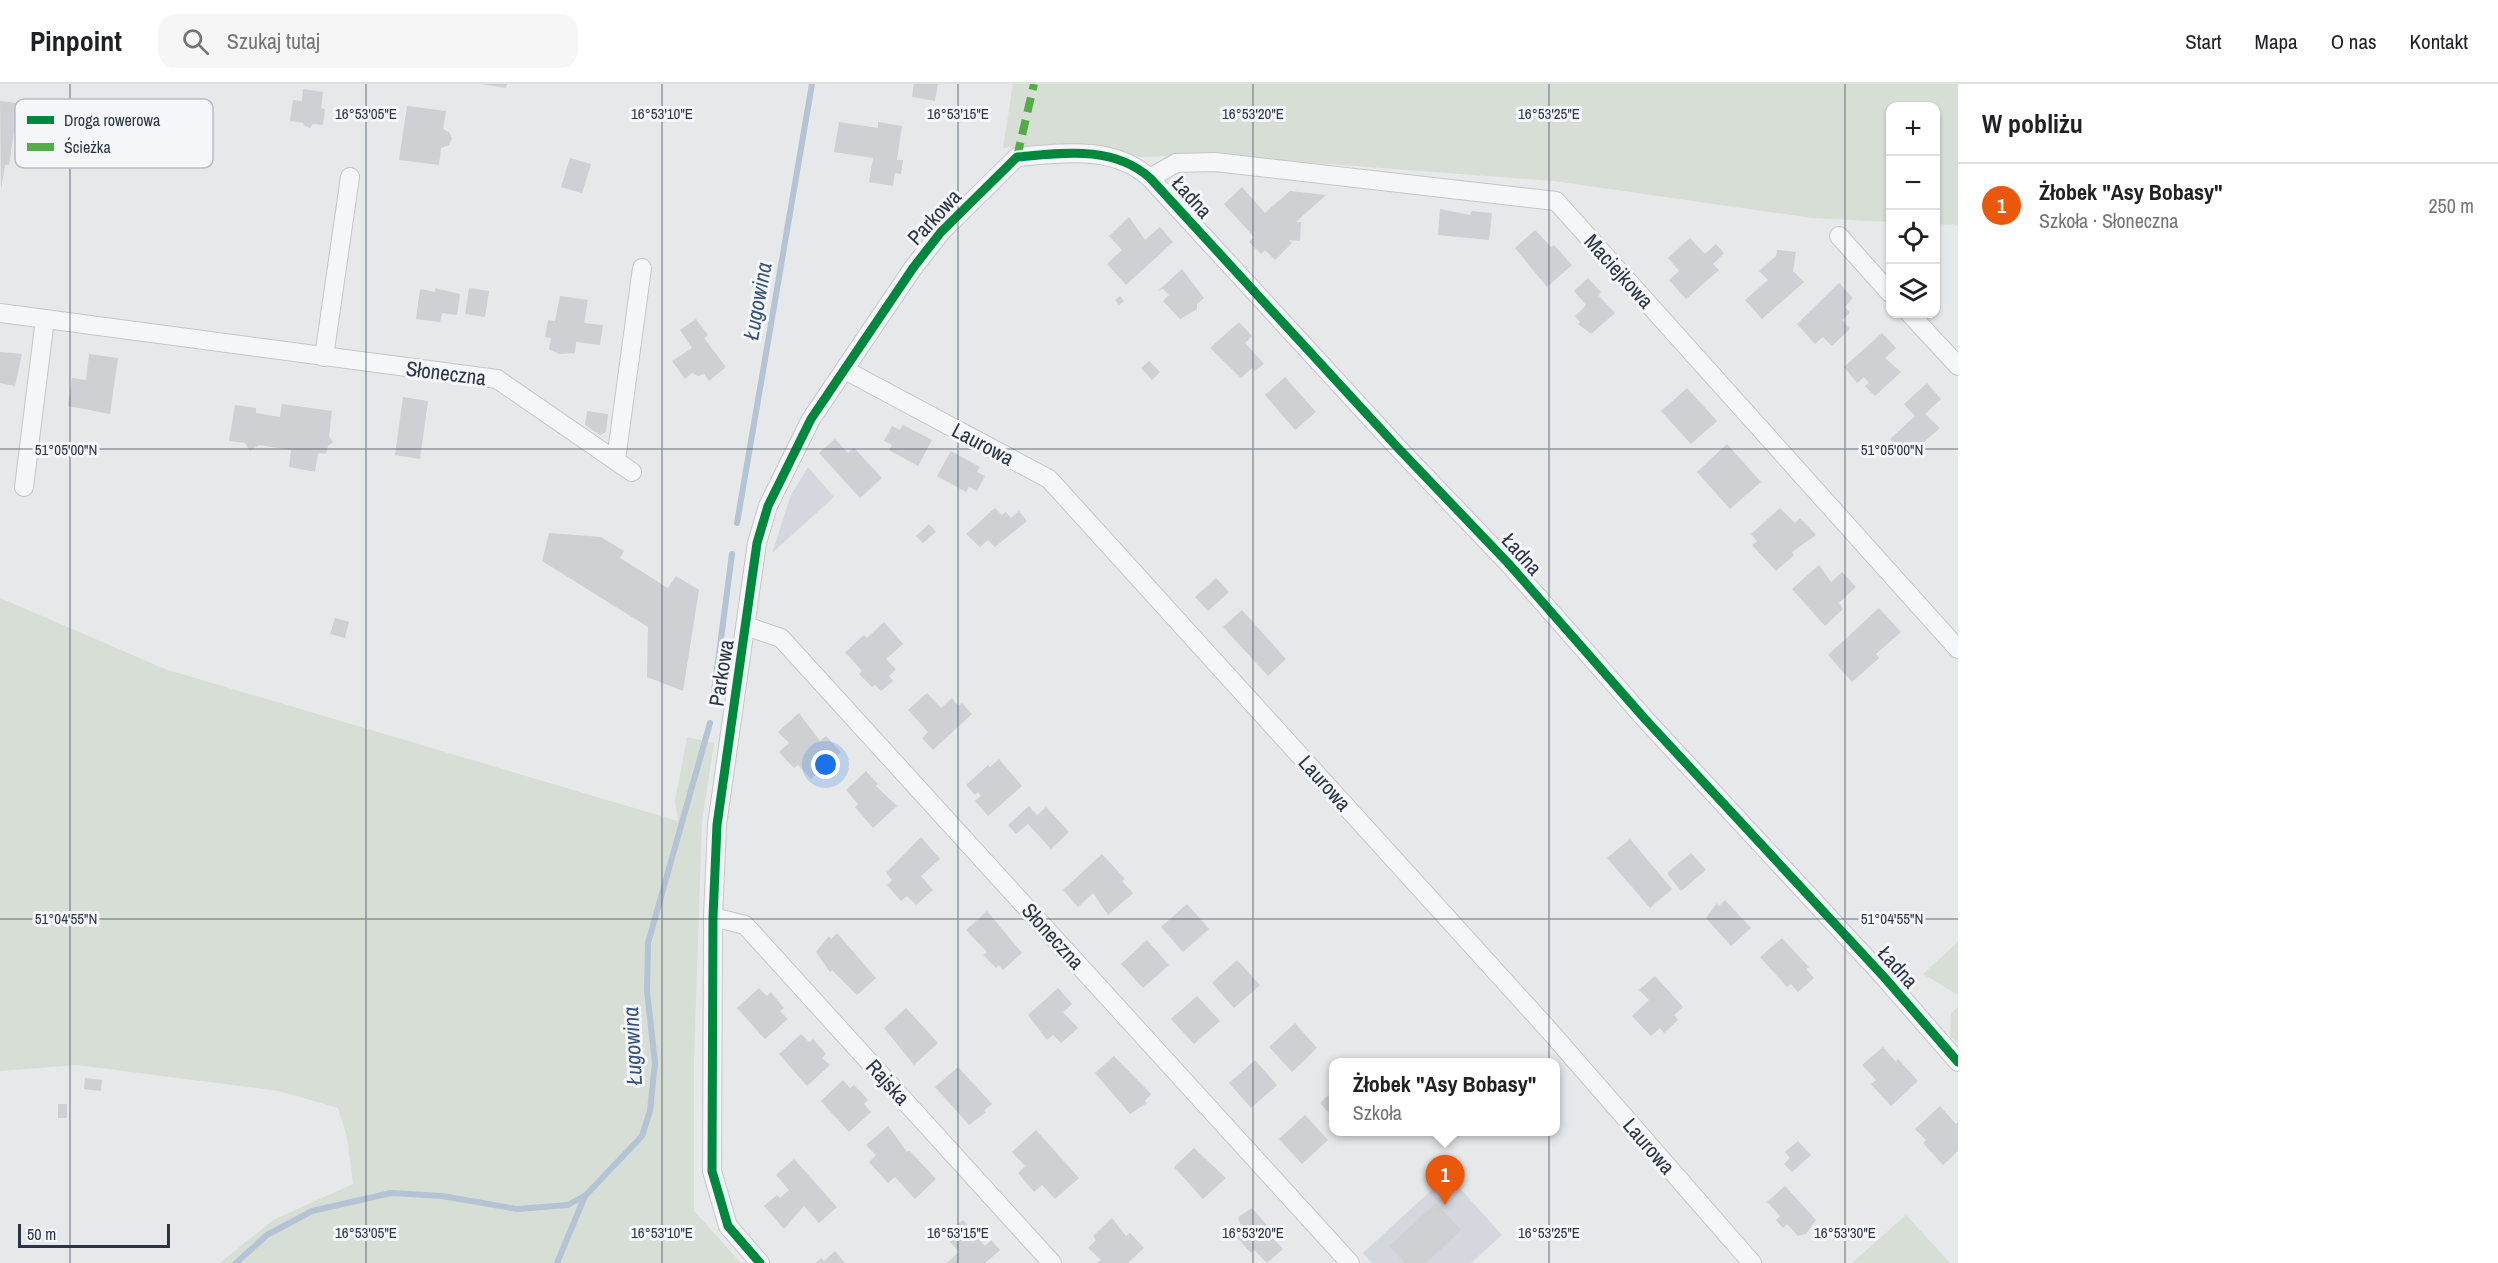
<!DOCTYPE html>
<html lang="pl">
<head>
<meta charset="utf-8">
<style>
  :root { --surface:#fff; --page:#f6f6f6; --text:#202124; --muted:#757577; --line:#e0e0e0; --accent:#ea580c }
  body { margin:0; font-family:"Archivo Narrow",sans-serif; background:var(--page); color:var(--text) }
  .controls { position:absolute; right:18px; top:18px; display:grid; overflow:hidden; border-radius:12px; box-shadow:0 2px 4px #0004 }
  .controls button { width:54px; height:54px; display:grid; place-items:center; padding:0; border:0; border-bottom:2px solid var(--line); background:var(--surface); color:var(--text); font:30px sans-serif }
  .scale { position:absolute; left:18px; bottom:15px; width:152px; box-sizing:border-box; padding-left:6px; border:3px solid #2b3445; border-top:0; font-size:16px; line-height:21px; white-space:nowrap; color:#2b3445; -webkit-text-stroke:4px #f4f6f9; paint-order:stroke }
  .you { position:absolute; left:826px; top:681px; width:21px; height:21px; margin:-15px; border:4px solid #fff; border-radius:50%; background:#1a73e8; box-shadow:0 0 0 9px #1a73e833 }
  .badge { display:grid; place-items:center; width:39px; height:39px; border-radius:50%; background:var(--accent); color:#fff; font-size:20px; font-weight:700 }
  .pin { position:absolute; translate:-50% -50px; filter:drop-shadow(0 2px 3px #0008) }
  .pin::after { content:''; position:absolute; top:32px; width:21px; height:18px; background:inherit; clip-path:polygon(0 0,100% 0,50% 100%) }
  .popup { position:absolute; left:1329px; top:974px; width:231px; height:78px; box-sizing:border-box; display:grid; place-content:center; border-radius:12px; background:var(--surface); filter:drop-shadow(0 2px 4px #0005); font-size:20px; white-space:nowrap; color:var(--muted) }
  .popup b { font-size:22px; color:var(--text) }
  .popup::after { content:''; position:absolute; left:50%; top:100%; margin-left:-12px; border:12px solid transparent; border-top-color:var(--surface) }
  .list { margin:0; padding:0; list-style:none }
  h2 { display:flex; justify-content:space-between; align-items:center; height:78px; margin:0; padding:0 24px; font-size:26px }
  h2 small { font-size:20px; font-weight:400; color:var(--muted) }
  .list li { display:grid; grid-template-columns:39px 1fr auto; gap:18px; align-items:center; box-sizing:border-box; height:84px; padding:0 24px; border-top:2px solid var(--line) }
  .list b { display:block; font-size:22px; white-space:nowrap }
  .list p { margin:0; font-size:20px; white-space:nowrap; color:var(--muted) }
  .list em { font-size:20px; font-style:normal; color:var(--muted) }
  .icon { flex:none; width:33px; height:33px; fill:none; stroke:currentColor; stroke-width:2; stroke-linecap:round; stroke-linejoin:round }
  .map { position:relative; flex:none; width:1958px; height:1179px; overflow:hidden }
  header { display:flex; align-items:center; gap:36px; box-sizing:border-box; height:84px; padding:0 30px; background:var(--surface); border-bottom:2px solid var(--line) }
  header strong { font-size:28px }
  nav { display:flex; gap:33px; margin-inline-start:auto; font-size:21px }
  .search { width:420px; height:54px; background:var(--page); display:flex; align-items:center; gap:15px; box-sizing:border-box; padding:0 21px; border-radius:18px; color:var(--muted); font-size:22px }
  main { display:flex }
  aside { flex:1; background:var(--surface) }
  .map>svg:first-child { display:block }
  .built { fill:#d4d7dd }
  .green { fill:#d6ded6 }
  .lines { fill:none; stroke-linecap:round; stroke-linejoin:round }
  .stream { stroke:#b4c4d5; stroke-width:6 }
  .building { fill:#ced0d3 }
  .street-casing { stroke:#c4c6c8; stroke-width:20 }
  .street { stroke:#f5f6f7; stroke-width:18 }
  .quiet { stroke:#54ac47; stroke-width:8; stroke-dasharray:15 8; stroke-linecap:butt }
  .cycleway-casing { stroke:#f4f6f9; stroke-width:13 }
  .cycleway { stroke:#00873e; stroke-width:9 }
  .ticks { fill:none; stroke:#2b3445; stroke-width:1.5; stroke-opacity:0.45 }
  .labels { text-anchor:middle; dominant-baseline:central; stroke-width:6; stroke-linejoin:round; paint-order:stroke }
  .street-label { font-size:21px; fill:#2b3445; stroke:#f4f6f9 }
  .water-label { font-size:22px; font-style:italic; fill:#34527a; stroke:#f4f6f9 }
  .key { fill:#f4f6f9; stroke:#b8bcc3; stroke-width:1.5 }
  .key-label { font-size:16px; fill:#2b3445 }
  .ticks-label { font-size:15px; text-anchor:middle; fill:#2b3445; stroke:#f4f6f9; stroke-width:6; stroke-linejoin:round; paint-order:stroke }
</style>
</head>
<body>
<header>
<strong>Pinpoint</strong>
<div class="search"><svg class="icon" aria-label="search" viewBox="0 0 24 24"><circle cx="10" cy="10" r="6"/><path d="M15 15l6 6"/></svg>Szukaj tutaj</div>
<nav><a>Start</a><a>Mapa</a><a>O nas</a><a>Kontakt</a></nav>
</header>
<main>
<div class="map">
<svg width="1958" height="1179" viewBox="0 0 1958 1179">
  <rect width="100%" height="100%" fill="#e6e8ea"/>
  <!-- built -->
  <g class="built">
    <polygon points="808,383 834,413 772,469 791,411"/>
    <polygon points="1448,1091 1502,1151 1471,1179 1372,1179 1363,1169"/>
  </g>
  <!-- green -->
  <g class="green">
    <polygon points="1013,0 1958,0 1958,141 1936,140 1936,22 1890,22 1890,138 1812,134 1554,97 1210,71 1140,73 1055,60 1003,64"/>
    <polygon points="0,514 165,585 678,737 675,717 687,653 714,659 702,737 694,976 694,1127 741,1179 220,1179 273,1136 353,1100 347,1053 338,1024 279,1007 77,981 0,987"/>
    <polygon points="1958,858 1958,911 1923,890"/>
    <polygon points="1958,923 1958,960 1950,952 1951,929"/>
    <polygon points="1906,1131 1950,1179 1852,1179"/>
  </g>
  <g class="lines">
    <!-- stream -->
    <g class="stream">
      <polyline points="737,439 812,0"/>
      <polyline points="714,608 732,470"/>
      <polyline points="236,1179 267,1151 312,1127 391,1109 442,1112 517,1125 568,1121 586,1111 642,1052 650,1027 655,979 647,907 648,859 710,639"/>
      <polyline points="557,1179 585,1112"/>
    </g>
  </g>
  <!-- building -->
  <g class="building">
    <polygon points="481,0 507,0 506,4"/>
    <polygon points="914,0 938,0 935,17 912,13"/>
    <polygon points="303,5 323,8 321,24 325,25 323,41 313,40 310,44 303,41 304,39 290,37 293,16 302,17"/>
    <polygon points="0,17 56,24 53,53 14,48 9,81 5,81 1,105"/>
    <polygon points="407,22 446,27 443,45 449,48 452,54 449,61 441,64 439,81 399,76"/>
    <polygon points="839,38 878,44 878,38 902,42 897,76 903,76 901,90 895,89 893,102 869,98 873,74 834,68"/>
    <polygon points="570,74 591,80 582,109 561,103"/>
    <polygon points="1242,103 1265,129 1290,107 1326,111 1296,138 1301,138 1300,157 1289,156 1292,159 1275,176 1265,166 1261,170 1249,158 1254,153 1224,120"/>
    <polygon points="1440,125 1470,131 1472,127 1492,129 1489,156 1438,151"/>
    <polygon points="1129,133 1145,156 1160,143 1173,158 1126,201 1107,180 1122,166 1109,152"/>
    <polygon points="1535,146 1551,163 1554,161 1572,181 1547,203 1515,164"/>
    <polygon points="1690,154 1705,170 1716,160 1724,169 1713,180 1719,186 1686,215 1669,196 1679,187 1668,174"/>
    <polygon points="1777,166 1796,168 1793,187 1804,198 1762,235 1745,216 1768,196 1759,187 1776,172"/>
    <polygon points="1182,185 1204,214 1197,220 1197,225 1180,235 1163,217 1169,211 1163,205 1158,207"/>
    <polygon points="1588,194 1601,208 1598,211 1615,229 1591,250 1578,240 1580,238 1575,232 1586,221 1574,207"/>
    <polygon points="1839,199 1853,214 1845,223 1850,229 1842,236 1850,245 1832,262 1823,253 1815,260 1797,240"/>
    <polygon points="435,204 460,210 457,231 442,229 440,238 416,235 420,205 435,208"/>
    <polygon points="469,204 489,207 485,233 465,230"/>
    <polygon points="560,212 588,216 584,239 603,241 600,261 576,258 575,269 559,270 549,265 551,254 545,253 548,236 555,237"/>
    <polygon points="1120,212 1124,217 1119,221 1115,216"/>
    <polygon points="696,235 708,251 704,254 726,283 709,297 704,290 698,292 692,289 685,295 672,277 692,264 680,246"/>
    <polygon points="1239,238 1252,252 1245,259 1264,280 1255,287 1252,284 1241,294 1210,264"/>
    <polygon points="1882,249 1896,264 1885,274 1901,288 1875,312 1865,302 1869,299 1864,293 1857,299 1844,283"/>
    <polygon points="0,268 22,270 15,302 0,299"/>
    <polygon points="89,270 118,274 110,330 68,322 72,294 86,296"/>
    <polygon points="1149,277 1160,288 1152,296 1141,284"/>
    <polygon points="1285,293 1316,328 1295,346 1265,311"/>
    <polygon points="1927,299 1941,315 1925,330 1940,344 1907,373 1890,355 1915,332 1904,320"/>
    <polygon points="1687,304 1717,337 1691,360 1661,327"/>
    <polygon points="403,313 428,317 420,375 395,371"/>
    <polygon points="282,320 332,327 329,352 333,358 328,362 326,370 318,369 315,388 289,383 291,366 259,361 250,367 245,359 229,357 235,321 256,324 256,329 280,333"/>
    <polygon points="587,327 608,330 606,348 600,351 585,341"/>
    <polygon points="903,341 932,356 918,382 889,366 892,361 884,357 892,342 900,346"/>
    <polygon points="835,355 848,369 854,364 882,394 860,414 819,369"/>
    <polygon points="1727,360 1761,398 1730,425 1697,388"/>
    <polygon points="951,367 980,383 977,388 985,392 977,407 969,403 966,408 937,392"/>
    <polygon points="995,424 1002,431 1006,428 1011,434 1019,427 1027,437 995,463 988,456 980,463 966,450"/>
    <polygon points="1780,424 1795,439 1800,434 1816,451 1792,468 1794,471 1776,487 1752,461 1757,457 1751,450"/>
    <polygon points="929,440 936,448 923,459 916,452"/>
    <polygon points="549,449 601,453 624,467 620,474 668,504 676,492 699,506 683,607 647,593 648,543 542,477"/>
    <polygon points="1819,481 1831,498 1842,488 1856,503 1839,519 1843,525 1825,542 1792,505"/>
    <polygon points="1216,494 1229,508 1208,527 1195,513"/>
    <polygon points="1879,524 1901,548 1876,570 1879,574 1852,598 1828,571"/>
    <polygon points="1242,526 1286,575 1268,592 1223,543"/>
    <polygon points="335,534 349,538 345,554 330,550"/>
    <polygon points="884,538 903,560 886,575 896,585 889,592 893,597 881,607 875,601 872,603 859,590 862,587 845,568 864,551 867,554"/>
    <polygon points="927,609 941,624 952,614 958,622 962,619 972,630 933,666 922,654 928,648 908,626"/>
    <polygon points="799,629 820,657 826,652 841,668 811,695 798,681 794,684 779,668 789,659 778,648"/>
    <polygon points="999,675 1022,702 988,732 975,717 981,712 978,708 975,711 966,701 988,681 990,683"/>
    <polygon points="866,687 878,700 876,702 897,722 873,744 855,723 858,720 846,706"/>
    <polygon points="1029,722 1037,731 1046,723 1069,748 1051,765 1028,740 1016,750 1008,741"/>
    <polygon points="921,753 940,775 921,792 933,806 916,821 907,812 901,817 887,801 892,796 886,789"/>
    <polygon points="1630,755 1672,805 1650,824 1607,774"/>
    <polygon points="1691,769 1706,786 1681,807 1667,789"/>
    <polygon points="1102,770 1125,795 1122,797 1133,809 1108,831 1093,809 1078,823 1063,806"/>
    <polygon points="1725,816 1751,844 1731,862 1706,834 1717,819 1719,822"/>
    <polygon points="1187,820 1209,845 1183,868 1161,843"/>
    <polygon points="987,827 1022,869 1003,886 999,881 996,884 983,871 987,868 966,846"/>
    <polygon points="837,849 876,894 857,911 832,886 830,888 816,868 829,852 831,855"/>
    <polygon points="1782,854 1809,883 1806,885 1814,894 1798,908 1791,900 1787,903 1760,873"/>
    <polygon points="1147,856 1169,881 1143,904 1121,880"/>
    <polygon points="1237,876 1260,901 1234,924 1212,899"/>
    <polygon points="1655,892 1683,923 1674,931 1678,936 1664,949 1660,944 1651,952 1632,932 1649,916 1639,906"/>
    <polygon points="759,904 767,912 771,908 777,916 784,924 780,927 788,935 765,955 737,924"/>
    <polygon points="1058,904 1072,920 1063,928 1078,944 1061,959 1053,951 1047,956 1028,931"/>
    <polygon points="1197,912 1220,937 1194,960 1171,935"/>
    <polygon points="906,924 938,959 914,981 884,944"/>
    <polygon points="1295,939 1317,964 1292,988 1269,963"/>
    <polygon points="801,950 809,958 813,955 826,970 822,974 830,981 807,1002 779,970"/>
    <polygon points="1883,963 1896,978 1898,975 1918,997 1891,1022 1871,1000 1876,996 1862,981"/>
    <polygon points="1114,972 1151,1010 1145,1017 1147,1019 1130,1030 1095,989"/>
    <polygon points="1255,976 1277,1001 1251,1024 1229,999"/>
    <polygon points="958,983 992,1020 984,1027 986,1028 969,1041 935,1003"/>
    <polygon points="85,994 102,996 101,1007 84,1005"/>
    <polygon points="843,996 850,1004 854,1001 861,1008 868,1016 864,1020 871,1028 849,1048 821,1017"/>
    <polygon points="1334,1006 1334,1035 1320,1019"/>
    <rect x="58" y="1020" width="9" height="14"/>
    <polygon points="1940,1022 1956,1040 1958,1038 1958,1067 1943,1081 1923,1059 1926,1056 1915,1045"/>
    <polygon points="1305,1031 1328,1056 1302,1080 1279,1055"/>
    <polygon points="888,1042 907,1068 909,1066 936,1095 915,1115 895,1093 888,1099 869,1078 876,1071 866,1061"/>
    <polygon points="1036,1046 1079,1094 1055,1115 1042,1101 1034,1108 1018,1089 1025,1082 1012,1068"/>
    <polygon points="1798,1057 1811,1071 1792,1088 1784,1080 1790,1074 1785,1068"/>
    <polygon points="1194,1064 1226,1094 1203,1115 1174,1083"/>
    <polygon points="794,1075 837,1123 819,1139 804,1122 784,1145 764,1122 777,1111 780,1114 789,1106 776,1091"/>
    <polygon points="1785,1102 1816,1136 1806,1150 1798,1152 1787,1140 1783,1144 1776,1136 1780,1132 1767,1118"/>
    <polygon points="1436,1119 1461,1146 1426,1179 1405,1179 1389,1162"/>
    <polygon points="1252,1124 1273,1148 1270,1151 1283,1165 1267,1179 1254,1166 1251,1169 1233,1149 1241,1142 1238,1133"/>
    <polygon points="1112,1134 1126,1152 1130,1149 1144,1164 1128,1179 1097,1179 1101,1176 1088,1164 1096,1156 1093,1152"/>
    <polygon points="963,1136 985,1162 991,1156 1000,1166 985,1179 947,1179 959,1168 945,1152"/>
    <polygon points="835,1167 845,1179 816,1179 821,1174 824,1177"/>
  </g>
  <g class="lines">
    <!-- street casing -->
    <g class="street-casing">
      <g id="street">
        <polyline points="1150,94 1176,79 1215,78 1556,117 1958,565"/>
        <polyline points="1839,152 1890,209"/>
        <polyline points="0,229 497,295 632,388"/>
        <polyline points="1910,230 1958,282"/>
        <polyline points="324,273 350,93"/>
        <polyline points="845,286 1049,395 1547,944 1752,1179"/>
        <polyline points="616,376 642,184"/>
        <polyline points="24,403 45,235"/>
        <polyline points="746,542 781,554 1350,1179"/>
        <polyline points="713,833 745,841 1052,1179"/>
        <path d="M 760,1179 L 728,1142 L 712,1087 L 713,833 L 717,741 L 757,459 L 768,422 L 811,335 L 913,184 L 941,148 L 1017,73 C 1063,69 1113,61 1150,94 L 1399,365 L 1508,479 L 1645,635 L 1884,893 L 1958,978"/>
      </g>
    </g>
    <!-- street -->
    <use href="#street" class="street"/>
    <!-- quiet -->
    <polyline class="quiet" points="1017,73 1034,0"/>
    <!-- cycleway casing -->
    <g class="cycleway-casing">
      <path id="cycleway" d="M 760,1179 L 728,1142 L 712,1087 L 713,833 L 717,741 L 757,459 L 768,422 L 811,335 L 913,184 L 941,148 L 1017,73 C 1063,69 1113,61 1150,94 L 1399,365 L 1508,479 L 1645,635 L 1884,893 L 1958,978"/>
    </g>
    <!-- cycleway -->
    <use href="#cycleway" class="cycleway"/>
  </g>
  <!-- ticks -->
  <path class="ticks" d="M 70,0 L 70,1179M 366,0 L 366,1179M 662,0 L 662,1179M 958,0 L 958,1179M 1253,0 L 1253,1179M 1549,0 L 1549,1179M 1845,0 L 1845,1179M 0,365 L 1958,365M 0,835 L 1958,835"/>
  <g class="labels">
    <!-- street labels -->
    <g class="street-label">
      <text transform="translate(1192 113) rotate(48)">Ładna</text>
      <text transform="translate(934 133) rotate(-47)">Parkowa</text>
      <text transform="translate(1619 187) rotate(48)">Maciejkowa</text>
      <text transform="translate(446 289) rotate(7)">Słoneczna</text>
      <text transform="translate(983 360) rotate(28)">Laurowa</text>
      <text transform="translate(1522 470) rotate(48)">Ładna</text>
      <text transform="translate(721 589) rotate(-81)">Parkowa</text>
      <text transform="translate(1325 699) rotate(48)">Laurowa</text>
      <text transform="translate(1053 852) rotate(48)">Słoneczna</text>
      <text transform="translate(1898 883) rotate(48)">Ładna</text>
      <text transform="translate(888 998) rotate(48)">Rajska</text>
      <text transform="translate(1649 1062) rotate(49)">Laurowa</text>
    </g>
    <!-- water labels -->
    <g class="water-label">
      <text transform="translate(757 217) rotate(-80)">Ługowina</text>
      <text transform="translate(632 962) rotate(-93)">Ługowina</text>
    </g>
  </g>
  <!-- legend -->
  <rect x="15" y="15" width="198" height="69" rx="9" class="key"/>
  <rect x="27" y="32" width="27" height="8" fill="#00873e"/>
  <rect x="27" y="59" width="27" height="8" fill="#54ac47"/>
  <g class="key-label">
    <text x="64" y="42">Droga rowerowa</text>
    <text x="64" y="69">Ścieżka</text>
  </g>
  <g class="ticks-label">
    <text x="366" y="35">16°53'05"E</text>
    <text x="662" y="35">16°53'10"E</text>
    <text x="958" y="35">16°53'15"E</text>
    <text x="1253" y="35">16°53'20"E</text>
    <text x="1549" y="35">16°53'25"E</text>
    <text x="66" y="371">51°05'00"N</text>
    <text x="1892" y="371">51°05'00"N</text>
    <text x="66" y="840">51°04'55"N</text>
    <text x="1892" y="840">51°04'55"N</text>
    <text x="366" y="1154">16°53'05"E</text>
    <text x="662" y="1154">16°53'10"E</text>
    <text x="958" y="1154">16°53'15"E</text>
    <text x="1253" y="1154">16°53'20"E</text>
    <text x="1549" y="1154">16°53'25"E</text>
    <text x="1845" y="1154">16°53'30"E</text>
  </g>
</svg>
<div class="controls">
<button>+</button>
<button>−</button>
<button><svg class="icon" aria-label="locate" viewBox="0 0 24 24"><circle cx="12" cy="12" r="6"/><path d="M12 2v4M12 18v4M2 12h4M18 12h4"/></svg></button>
<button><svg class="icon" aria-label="layers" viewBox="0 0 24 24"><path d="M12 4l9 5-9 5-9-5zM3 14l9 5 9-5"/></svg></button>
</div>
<div class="scale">50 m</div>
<div class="you"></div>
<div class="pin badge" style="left:1445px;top:1121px">1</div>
<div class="popup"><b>Żłobek &quot;Asy Bobasy&quot;</b>Szkoła</div>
</div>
<aside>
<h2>W pobliżu<small></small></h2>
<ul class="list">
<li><span class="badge">1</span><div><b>Żłobek &quot;Asy Bobasy&quot;</b><p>Szkoła · Słoneczna</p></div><em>250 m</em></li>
</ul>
</aside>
</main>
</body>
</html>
